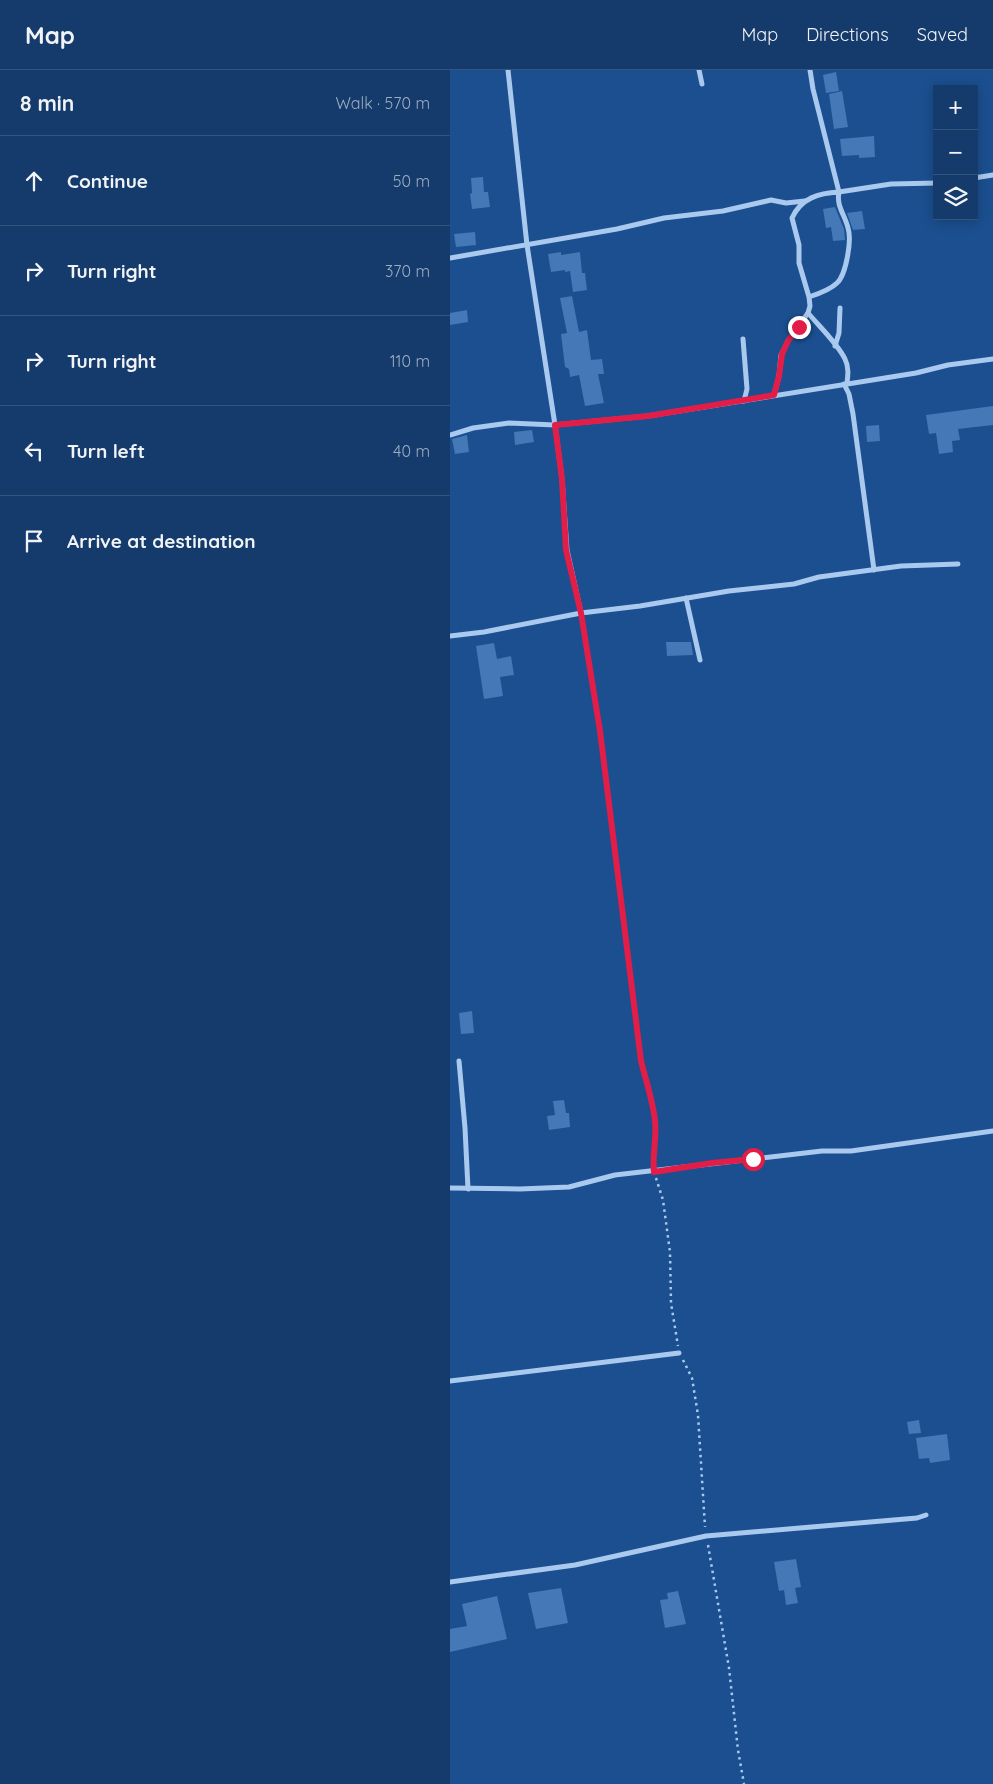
<!DOCTYPE html>
<html lang="en">
<head>
<meta charset="utf-8">
<style>
  :root { --surface:#143b6b; --page:#214673; --text:#f1f3f6; --muted:#9dadc1; --line:#33557e }
  body { margin:0; font-family:Quicksand,sans-serif; background:var(--page); color:var(--text) }
  .controls { position:absolute; right:15px; top:15px; display:grid; overflow:hidden; border-radius:0px; box-shadow:0 2px 12px #0003 }
  .controls button { width:45px; height:45px; display:grid; place-items:center; padding:0; border:0; border-bottom:1px solid var(--line); background:var(--surface); color:var(--text); font:25px sans-serif }
  .stop { position:absolute; width:15px; height:15px; margin:-11px; border:4px solid #e11d48; border-radius:50%; background:#fff }
  .stop.end { background:#e11d48; border-color:#fff; box-shadow:0 1px 5px #0008 }
  .list { margin:0; padding:0; list-style:none }
  h2 { display:flex; justify-content:space-between; align-items:center; height:65px; margin:0; padding:0 20px; font-size:21px }
  h2 small { font-size:16px; font-weight:400; color:var(--muted) }
  .list li { display:grid; grid-template-columns:32px 1fr auto; gap:15px; align-items:center; box-sizing:border-box; height:90px; padding:0 20px; border-top:1px solid var(--line) }
  .list b { display:block; font-size:19px; white-space:nowrap }
  .list em { font-size:16px; font-style:normal; color:var(--muted) }
  .icon { flex:none; width:28px; height:28px; fill:none; stroke:currentColor; stroke-width:2; stroke-linecap:round; stroke-linejoin:round }
  .map { position:relative; flex:none; width:543px; height:1714px; overflow:hidden }
  header { display:flex; align-items:center; gap:30px; box-sizing:border-box; height:70px; padding:0 25px; background:var(--surface); border-bottom:1px solid var(--line) }
  header strong { font-size:24px }
  nav { display:flex; gap:28px; margin-inline-start:auto; font-size:18px }
  main { display:flex }
  aside { flex:1; background:var(--surface) }
  .map>svg:first-child { display:block }
  .building { fill:#4478b7 }
  .lines { fill:none; stroke-linecap:round; stroke-linejoin:round }
  .path { stroke:#a9c9ee; stroke-width:2.5; stroke-dasharray:2.5 4; stroke-linecap:butt }
  .minor { stroke:#a9c9ee; stroke-width:5 }
  .route { stroke:#e11d48; stroke-width:6 }
</style>
</head>
<body>
<header>
<strong>Map</strong>
<nav><a>Map</a><a>Directions</a><a>Saved</a></nav>
</header>
<main>
<aside>
<h2>8 min<small>Walk · 570 m</small></h2>
<ul class="list">
<li><svg class="icon" aria-label="ahead" viewBox="0 0 24 24"><path d="M12 20V5M6 11l6-6 6 6"/></svg><div><b>Continue</b></div><em>50 m</em></li>
<li><svg class="icon" aria-label="right" viewBox="0 0 24 24"><path d="M7 20v-9h11M14 6l5 5-5 5"/></svg><div><b>Turn right</b></div><em>370 m</em></li>
<li><svg class="icon" aria-label="right" viewBox="0 0 24 24"><path d="M7 20v-9h11M14 6l5 5-5 5"/></svg><div><b>Turn right</b></div><em>110 m</em></li>
<li><svg class="icon" aria-label="left" viewBox="0 0 24 24"><path d="M17 20v-9H6M10 6l-5 5 5 5"/></svg><div><b>Turn left</b></div><em>40 m</em></li>
<li><svg class="icon" aria-label="arrive" viewBox="0 0 24 24"><path d="M6 21V4h12l-3 4 3 4H6"/></svg><div><b>Arrive at destination</b></div></li>
</ul>
</aside>
<div class="map">
<svg width="543" height="1714" viewBox="0 0 543 1714">
  <rect width="100%" height="100%" fill="#1b4f8f"/>
  <!-- building -->
  <g class="building">
    <polygon points="386,2 389,21 376,23 373,5"/>
    <polygon points="392,21 398,57 384,59 379,24"/>
    <polygon points="424,66 425,87 409,88 409,85 392,86 390,69"/>
    <polygon points="33,107 34,122 38,122 40,137 22,139 20,124 22,123 21,108"/>
    <polygon points="385,137 394,159 395,170 383,171 381,157 376,158 373,139"/>
    <polygon points="412,141 415,159 403,160 397,143"/>
    <polygon points="25,162 26,175 6,177 4,164"/>
    <polygon points="111,182 111,185 130,182 132,203 135,203 137,220 123,222 120,201 115,202 115,200 101,202 98,184"/>
    <polygon points="122,226 129,262 137,260 141,290 152,289 154,304 148,304 154,333 135,336 129,305 120,307 119,299 115,297 111,264 117,263 110,228"/>
    <polygon points="17,240 18,252 0,255 0,243"/>
    <polygon points="543,336 543,355 508,359 510,370 502,371 503,382 489,384 486,363 479,364 476,345"/>
    <polygon points="429,355 430,371 417,372 416,356"/>
    <polygon points="82,360 84,372 65,375 64,362"/>
    <polygon points="17,365 19,382 5,384 2,369"/>
    <polygon points="216,572 241,572 243,585 217,586"/>
    <polygon points="44,573 47,589 61,586 64,605 50,607 53,626 34,629 26,576"/>
    <polygon points="22,941 24,963 11,964 9,943"/>
    <polygon points="114,1030 116,1043 119,1043 120,1057 99,1060 97,1046 105,1045 103,1031"/>
    <polygon points="469,1350 471,1363 459,1364 457,1352"/>
    <polygon points="497,1364 500,1390 480,1393 479,1388 469,1389 466,1368"/>
    <polygon points="346,1489 351,1517 345,1518 348,1533 336,1535 334,1520 329,1521 324,1492"/>
    <polygon points="111,1518 118,1553 86,1559 78,1523"/>
    <polygon points="228,1521 236,1554 215,1558 210,1530 218,1529 217,1523"/>
    <polygon points="47,1526 57,1569 0,1582 0,1559 17,1556 12,1534"/>
  </g>
  <g class="lines">
    <!-- path -->
    <g class="path">
      <polyline points="132,552 150,661 191,991 202,1033 205,1053 203,1093"/>
      <polyline points="206,1108 213,1130 220,1182 221,1233 228,1276"/>
      <polyline points="233,1290 242,1308 248,1345 255,1457"/>
      <polyline points="258,1475 279,1598 288,1680 294,1714"/>
    </g>
    <!-- minor -->
    <g class="minor">
      <polyline points="58,0 77,175 105,355 112,409 117,480 131,543"/>
      <polyline points="249,0 252,14"/>
      <polyline points="360,0 363,19 389,122 441,114 487,113"/>
      <polyline points="524,108 543,105"/>
      <polyline points="0,188 167,159 214,148 273,141 321,130 336,133 355,131"/>
      <path d="M 358,243 C 369,256 388,274 395,289 C 399,297 398,305 397,313"/>
      <polyline points="293,269 297,319 294,331"/>
      <polyline points="385,276 389,263 390,238"/>
      <polyline points="394,314 399,324 403,344 424,500"/>
      <path d="M 324,325 L 329,306 L 331,285 L 338,271 L 358,243 L 360,236 L 359,227 L 349,193 L 349,175 L 342,148 C 351,128 369,123 389,122 C 386,136 395,145 398,158 C 402,170 396,205 387,213 C 380,220 368,224 359,227"/>
      <polyline points="0,365 23,358 59,353 105,355 198,346 466,303 498,295 543,289"/>
      <polyline points="236,528 250,590"/>
      <polyline points="0,566 34,562 131,543 190,536 279,521 344,514 369,507 451,496 508,494"/>
      <polyline points="9,991 15,1058 18,1119"/>
      <polyline points="0,1118 70,1119 119,1117 165,1105 372,1081 401,1081 543,1061"/>
      <polyline points="0,1311 229,1283"/>
      <polyline points="0,1512 125,1495 256,1466 467,1448 476,1445"/>
    </g>
  </g>
  <g class="lines">
    <!-- route -->
    <path class="route" d="M 303,1089 L 262,1093 L 204,1102 C 202,1085 207,1068 205,1051 C 203,1031 196,1011 191,991 L 150,661 L 131,543 L 116,480 L 112,409 L 105,355 L 198,346 L 324,325 L 329,306 L 332,284 L 338,271 L 349,257"/>
  </g>
</svg>
<div class="controls">
<button>+</button>
<button>−</button>
<button><svg class="icon" aria-label="layers" viewBox="0 0 24 24"><path d="M12 4l9 5-9 5-9-5zM3 14l9 5 9-5"/></svg></button>
</div>
<div class="stop" style="left:303px;top:1089px"></div>
<div class="stop end" style="left:349px;top:257px"></div>
</div>
</main>
</body>
</html>
